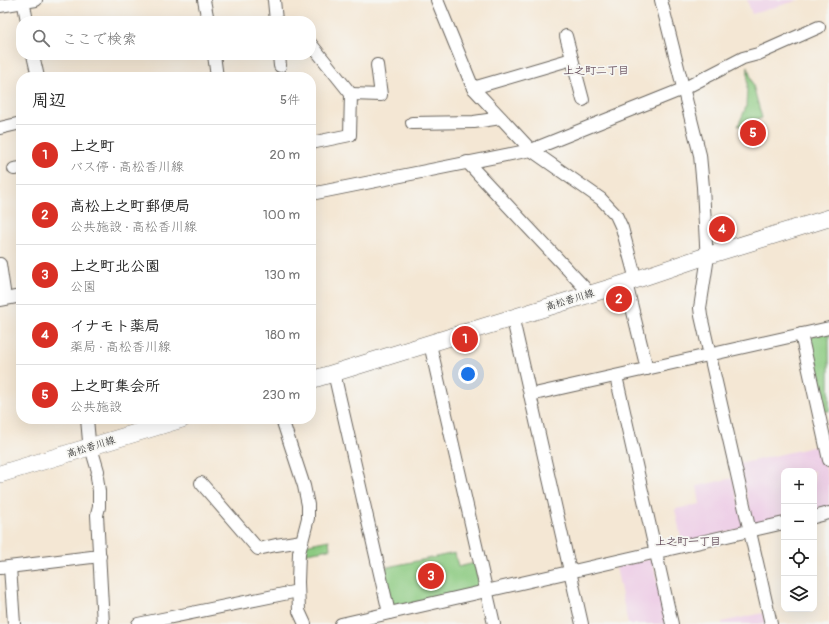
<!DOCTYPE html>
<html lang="ja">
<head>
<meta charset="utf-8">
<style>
  :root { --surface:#fff; --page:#f6f6f6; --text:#222; --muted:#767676; --line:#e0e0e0; --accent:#d93025 }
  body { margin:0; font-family:Pangolin,"Klee One",sans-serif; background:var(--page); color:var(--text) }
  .controls { position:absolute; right:12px; bottom:12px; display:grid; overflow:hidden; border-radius:8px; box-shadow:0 4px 16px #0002 }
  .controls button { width:36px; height:36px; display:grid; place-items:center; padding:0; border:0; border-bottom:1px solid var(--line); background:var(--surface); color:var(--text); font:20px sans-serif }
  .you { position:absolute; left:468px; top:374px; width:14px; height:14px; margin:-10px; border:3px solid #fff; border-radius:50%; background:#1a73e8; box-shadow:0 0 0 6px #1a73e833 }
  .badge { display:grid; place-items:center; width:26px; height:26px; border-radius:50%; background:var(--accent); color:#fff; font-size:13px; font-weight:700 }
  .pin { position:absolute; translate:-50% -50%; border:2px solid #fff; box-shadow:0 1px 4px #0006 }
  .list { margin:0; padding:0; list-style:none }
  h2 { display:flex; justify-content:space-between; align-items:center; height:52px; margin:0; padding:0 16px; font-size:17px }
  h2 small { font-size:13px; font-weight:400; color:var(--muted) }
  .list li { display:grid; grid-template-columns:26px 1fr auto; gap:12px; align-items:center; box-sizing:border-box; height:60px; padding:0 16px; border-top:1px solid var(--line) }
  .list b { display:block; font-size:15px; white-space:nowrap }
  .list p { margin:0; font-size:13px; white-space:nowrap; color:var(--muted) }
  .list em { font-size:13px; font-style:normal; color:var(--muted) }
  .icon { flex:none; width:22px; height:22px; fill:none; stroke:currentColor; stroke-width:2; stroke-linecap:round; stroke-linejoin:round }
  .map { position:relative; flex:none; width:829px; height:624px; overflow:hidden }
  .search { position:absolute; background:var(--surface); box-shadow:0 4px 16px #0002; left:16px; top:16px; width:300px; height:44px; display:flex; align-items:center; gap:10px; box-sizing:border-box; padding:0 14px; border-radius:16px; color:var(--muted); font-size:15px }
  .panel { position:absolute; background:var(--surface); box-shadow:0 4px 16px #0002; left:16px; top:72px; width:300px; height:352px; border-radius:16px }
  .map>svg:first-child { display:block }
  .built { fill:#eed0e7 }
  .green { fill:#8cca81; stroke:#54734e }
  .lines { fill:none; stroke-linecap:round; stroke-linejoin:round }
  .street-casing { stroke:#68635c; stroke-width:14 }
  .secondary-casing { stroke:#68635c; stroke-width:18 }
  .street { stroke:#fff; stroke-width:12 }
  .secondary { stroke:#fff; stroke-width:17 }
  .labels { text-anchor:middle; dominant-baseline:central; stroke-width:3.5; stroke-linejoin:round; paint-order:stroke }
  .street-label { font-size:10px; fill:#1c1c1c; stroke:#f6f6f2 }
  .neighbourhood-label { font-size:11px; font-weight:bold; fill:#644c5a; stroke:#f6f6f2 }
</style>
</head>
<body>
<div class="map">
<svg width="829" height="624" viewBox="0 0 829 624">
  <rect width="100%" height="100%" fill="#f6f6f2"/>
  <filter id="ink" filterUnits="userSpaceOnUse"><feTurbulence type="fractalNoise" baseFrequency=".025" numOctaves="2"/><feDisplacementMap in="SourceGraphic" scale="8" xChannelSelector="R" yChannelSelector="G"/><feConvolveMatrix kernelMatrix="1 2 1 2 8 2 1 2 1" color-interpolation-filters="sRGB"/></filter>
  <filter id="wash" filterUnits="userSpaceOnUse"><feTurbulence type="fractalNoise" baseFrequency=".012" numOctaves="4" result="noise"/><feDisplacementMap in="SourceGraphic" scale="16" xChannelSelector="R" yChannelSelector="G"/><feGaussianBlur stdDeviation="0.9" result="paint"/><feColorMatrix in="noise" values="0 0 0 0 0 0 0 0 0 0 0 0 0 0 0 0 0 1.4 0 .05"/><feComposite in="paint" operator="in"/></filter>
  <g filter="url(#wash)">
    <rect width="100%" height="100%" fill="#f4e7d4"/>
    <!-- built -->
    <g class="built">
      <polygon points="747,0 799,0 752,14"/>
      <polygon points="821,445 829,483 829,509 814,512 814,471 784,471 784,519 759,525 753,522 739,464"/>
      <polygon points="733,478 744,524 741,529 682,543 675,509 700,504 697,486"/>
      <polygon points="648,559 653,562 666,624 628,624 616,567"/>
      <polygon points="763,613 766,624 722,624 722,622"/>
    </g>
    <!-- green -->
    <g class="green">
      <polygon points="748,67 762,118 738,126 746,107"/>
      <polygon points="829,332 829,411 823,412 807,341 809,337"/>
      <polygon points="329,540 330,549 302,554 304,545"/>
      <polygon points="455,553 458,567 475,563 479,584 477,589 395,607 391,604 383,568"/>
    </g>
  </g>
  <g filter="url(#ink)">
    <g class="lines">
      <!-- street casing -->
      <g class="street-casing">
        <g id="street">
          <polyline points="23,0 27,21"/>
          <polyline points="204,0 208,21"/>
          <polyline points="274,0 276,21"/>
          <polyline points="437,0 473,88 531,150 601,199 616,215 622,228 636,280"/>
          <polyline points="661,0 700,155 703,187 707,263 700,308 701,316 771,624"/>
          <polyline points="0,6 36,0"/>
          <polyline points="566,36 583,100"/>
          <polyline points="311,44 351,94 350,135 311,143"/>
          <polyline points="33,55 38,77"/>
          <polyline points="214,55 217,77"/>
          <polyline points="279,55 280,66"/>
          <polyline points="473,88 572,59"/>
          <polyline points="351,94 381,95 377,65"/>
          <polyline points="412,123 474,122 501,118"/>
          <polyline points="0,128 21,123"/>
          <polyline points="467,162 584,287 589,294"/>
          <polyline points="14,169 21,168"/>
          <polyline points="311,194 531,150 683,89 743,58 758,54 819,27"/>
          <polyline points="0,264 4,291 2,299"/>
          <polyline points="626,283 647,369"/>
          <polyline points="0,300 21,296"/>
          <polyline points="510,318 514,324 582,624"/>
          <polyline points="801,334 829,460"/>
          <polyline points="430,344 494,624"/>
          <polyline points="334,373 389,613"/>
          <polyline points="616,376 672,624"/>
          <polyline points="530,395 829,328"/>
          <polyline points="87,419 89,441 98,471 97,477 99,491 99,507 97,515 103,624"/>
          <polyline points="282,419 304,486 308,505 308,518 299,553 298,582 299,611 305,624"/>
          <polyline points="201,483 258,549 276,545 302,541"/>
          <polyline points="814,517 829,513"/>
          <polyline points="10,567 14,624"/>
          <polyline points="0,568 100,556"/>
          <polyline points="138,624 298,591"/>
          <polyline points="341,624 784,523"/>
        </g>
      </g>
      <!-- secondary casing -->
      <g class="secondary-casing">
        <g id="secondary">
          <polyline points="311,380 626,283 706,256 829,218"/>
          <polyline points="0,474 182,419"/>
        </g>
      </g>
      <!-- street -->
      <use href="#street" class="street"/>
      <!-- secondary -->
      <use href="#secondary" class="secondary"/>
    </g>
  </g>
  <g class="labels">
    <!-- street labels -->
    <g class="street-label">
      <text transform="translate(570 300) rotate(-17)">高松香川線</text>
      <text transform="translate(91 447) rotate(-17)">高松香川線</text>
    </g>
    <!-- neighbourhood labels -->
    <g class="neighbourhood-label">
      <text x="596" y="70">上之町二丁目</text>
      <text x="688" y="541">上之町一丁目</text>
    </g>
  </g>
</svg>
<div class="controls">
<button>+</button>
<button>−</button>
<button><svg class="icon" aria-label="locate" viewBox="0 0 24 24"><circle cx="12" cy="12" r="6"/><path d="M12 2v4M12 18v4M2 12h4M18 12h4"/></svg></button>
<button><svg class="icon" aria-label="layers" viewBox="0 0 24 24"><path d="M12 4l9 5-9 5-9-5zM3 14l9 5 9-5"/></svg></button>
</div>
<div class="you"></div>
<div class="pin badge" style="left:465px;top:339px">1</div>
<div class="pin badge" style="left:619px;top:299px">2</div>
<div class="pin badge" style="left:431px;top:576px">3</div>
<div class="pin badge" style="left:722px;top:229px">4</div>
<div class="pin badge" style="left:753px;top:133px">5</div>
<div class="search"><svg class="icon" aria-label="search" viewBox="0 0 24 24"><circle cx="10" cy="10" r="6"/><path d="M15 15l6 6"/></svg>ここで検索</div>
<section class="panel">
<h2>周辺<small>5件</small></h2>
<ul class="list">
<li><span class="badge">1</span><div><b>上之町</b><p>バス停 · 高松香川線</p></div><em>20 m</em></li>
<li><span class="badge">2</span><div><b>高松上之町郵便局</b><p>公共施設 · 高松香川線</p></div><em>100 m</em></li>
<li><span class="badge">3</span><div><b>上之町北公園</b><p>公園</p></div><em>130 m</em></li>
<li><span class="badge">4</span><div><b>イナモト薬局</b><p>薬局 · 高松香川線</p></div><em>180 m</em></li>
<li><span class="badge">5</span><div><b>上之町集会所</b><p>公共施設</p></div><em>230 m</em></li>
</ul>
</section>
</div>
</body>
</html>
